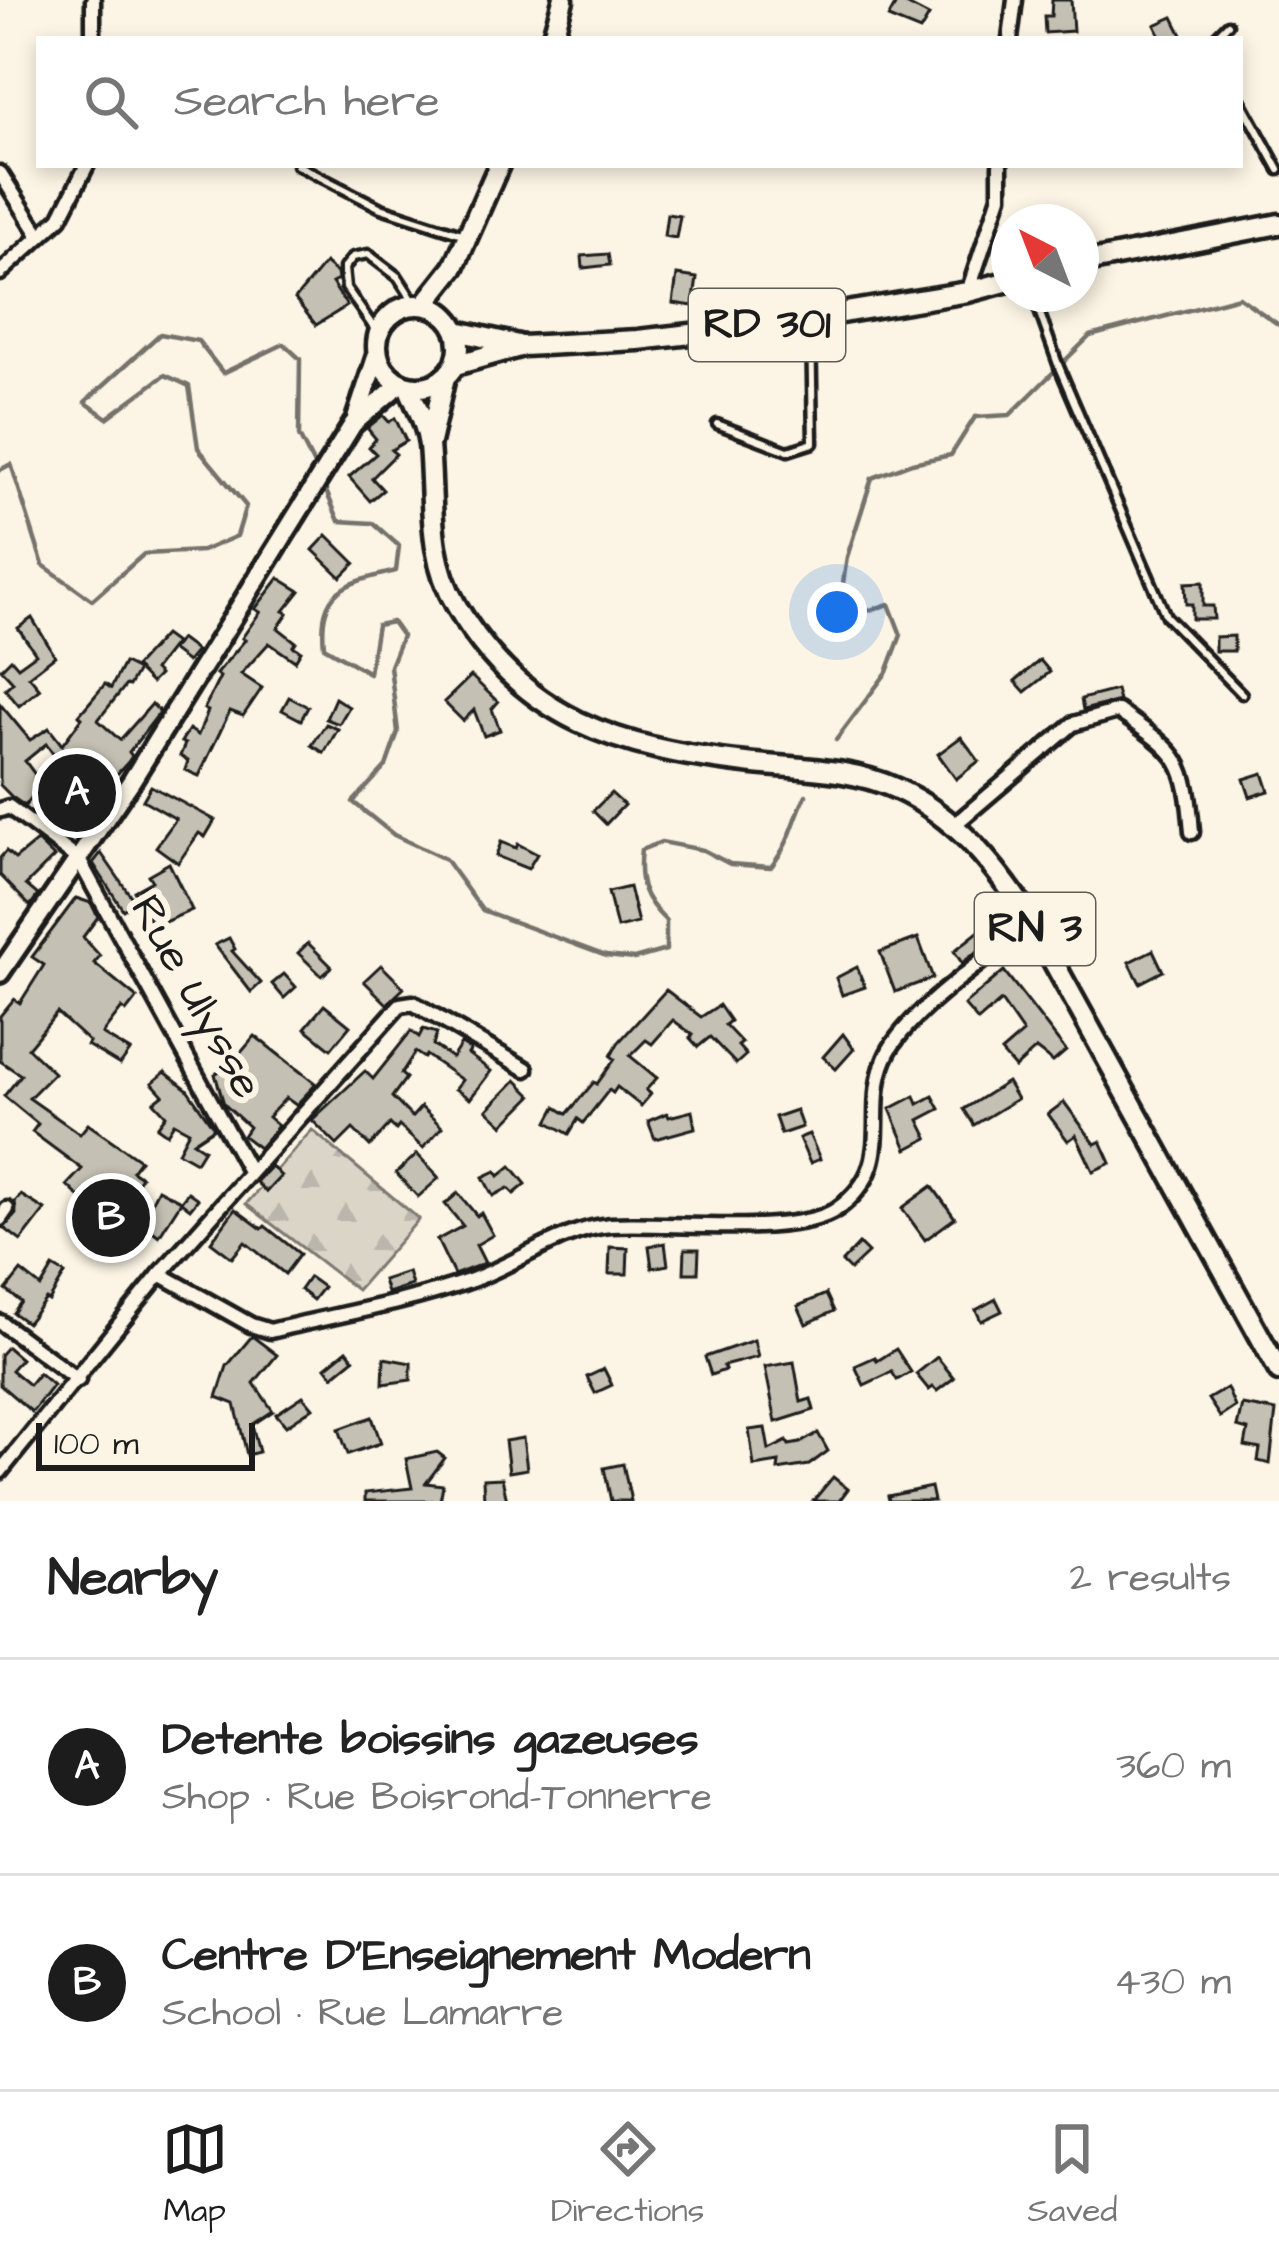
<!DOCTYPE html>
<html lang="en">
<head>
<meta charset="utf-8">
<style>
  :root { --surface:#fff; --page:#f2f2f2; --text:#222; --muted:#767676; --line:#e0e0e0; --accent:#1c1c1c }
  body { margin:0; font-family:"Architects Daughter",sans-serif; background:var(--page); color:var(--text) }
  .compass { position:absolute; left:991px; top:204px; width:108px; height:108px; border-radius:50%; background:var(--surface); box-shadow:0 6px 18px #0003; rotate:318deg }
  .scale { position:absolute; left:36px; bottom:30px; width:219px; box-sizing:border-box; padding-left:12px; border:6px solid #1c1c1c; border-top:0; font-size:33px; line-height:42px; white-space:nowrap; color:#1c1c1c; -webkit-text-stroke:9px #fcf5e5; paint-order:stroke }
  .you { position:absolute; left:837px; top:612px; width:42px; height:42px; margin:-30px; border:9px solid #fff; border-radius:50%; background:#1a73e8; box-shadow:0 0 0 18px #1a73e833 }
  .badge { display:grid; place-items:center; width:78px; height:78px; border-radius:50%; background:var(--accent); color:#fff; font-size:39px; font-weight:700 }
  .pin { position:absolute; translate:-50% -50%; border:6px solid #fff; box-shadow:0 3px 12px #0006 }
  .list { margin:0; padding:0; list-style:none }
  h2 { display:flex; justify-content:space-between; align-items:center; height:156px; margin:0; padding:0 48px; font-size:51px }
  h2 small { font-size:39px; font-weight:400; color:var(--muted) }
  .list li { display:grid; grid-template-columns:78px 1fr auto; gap:36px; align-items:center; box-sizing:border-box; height:216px; padding:0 48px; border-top:3px solid var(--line) }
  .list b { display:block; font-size:45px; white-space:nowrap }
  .list p { margin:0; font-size:39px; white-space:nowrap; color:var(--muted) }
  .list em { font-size:39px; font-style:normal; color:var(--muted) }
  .icon { flex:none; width:66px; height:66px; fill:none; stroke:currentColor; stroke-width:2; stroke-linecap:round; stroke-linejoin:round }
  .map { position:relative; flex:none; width:1279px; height:1501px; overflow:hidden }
  .search { position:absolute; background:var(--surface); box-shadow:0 6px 18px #0003; left:36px; right:36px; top:36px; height:132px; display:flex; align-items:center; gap:30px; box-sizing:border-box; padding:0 42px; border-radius:0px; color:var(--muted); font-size:45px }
  .sheet { height:588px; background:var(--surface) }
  nav { display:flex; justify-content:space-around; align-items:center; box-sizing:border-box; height:168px; border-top:3px solid var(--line); background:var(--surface); font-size:33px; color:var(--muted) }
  nav a { display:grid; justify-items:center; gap:6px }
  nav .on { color:var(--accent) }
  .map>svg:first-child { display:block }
  .forest { fill:url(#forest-firs); stroke:#7c7872; stroke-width:3 }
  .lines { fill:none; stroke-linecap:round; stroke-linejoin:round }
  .stream { stroke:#75726c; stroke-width:4.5 }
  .building { fill:#c4c0b3; stroke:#1c1c1c; stroke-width:3 }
  .lane-casing { stroke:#1c1c1c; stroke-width:15 }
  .street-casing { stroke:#1c1c1c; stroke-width:21 }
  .secondary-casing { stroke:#1c1c1c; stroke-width:26 }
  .primary-casing { stroke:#1c1c1c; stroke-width:27 }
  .lane { stroke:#fcf5e5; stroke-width:6 }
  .street { stroke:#fcf5e5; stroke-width:12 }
  .secondary { stroke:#fcf5e5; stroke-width:16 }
  .primary { stroke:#fcf5e5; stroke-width:18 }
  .labels { text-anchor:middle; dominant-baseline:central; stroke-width:12; stroke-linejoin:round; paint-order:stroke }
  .shield { fill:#fcf5e5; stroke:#5f5d58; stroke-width:3 }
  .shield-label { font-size:42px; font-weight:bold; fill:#1c1c1c }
  .street-label { font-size:45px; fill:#1c1c1c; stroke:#fcf5e5 }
</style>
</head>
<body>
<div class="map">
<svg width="1279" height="1501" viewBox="0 0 1279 1501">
  <defs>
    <pattern id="forest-firs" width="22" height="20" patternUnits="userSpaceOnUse" patternTransform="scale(3)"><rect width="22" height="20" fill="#dbd5c8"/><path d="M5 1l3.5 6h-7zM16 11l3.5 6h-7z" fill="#bbb6ab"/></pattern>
  </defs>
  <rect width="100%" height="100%" fill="#fcf5e5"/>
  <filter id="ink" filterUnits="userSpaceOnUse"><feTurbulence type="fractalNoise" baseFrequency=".00833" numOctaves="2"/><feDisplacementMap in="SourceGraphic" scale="24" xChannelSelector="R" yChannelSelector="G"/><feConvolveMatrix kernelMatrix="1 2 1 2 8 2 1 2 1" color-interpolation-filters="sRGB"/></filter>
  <g filter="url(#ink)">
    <!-- forest -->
    <polygon class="forest" points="312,1130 419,1219 357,1290 246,1204"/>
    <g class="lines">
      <!-- stream -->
      <g class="stream">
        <polyline points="0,470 11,464 43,565 92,600 144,554 202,551 237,536 246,506 198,448 189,386 165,375 107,418 85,402 160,334 198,341 223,373 284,344 300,359 299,436 318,473"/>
        <path d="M 323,484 L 339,521 L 373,523 L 399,546 L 396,571 C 347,583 318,587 324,647 L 369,673 L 377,625 L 392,622 L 402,636 L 390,666 L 398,732 L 386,766 L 353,802 L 394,835 L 445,859 L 482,910 L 606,956 L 634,959 L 666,950 L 666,921 C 643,898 637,882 641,850 L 661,842 L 703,850 L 730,864 L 771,867 C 793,838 791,825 806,795"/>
        <polyline points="836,740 887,672 901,635 889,604 861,613 840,603 847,557 872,478 912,463 951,455 975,417 1010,415 1090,336 1239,297 1279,325"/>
      </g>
    </g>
    <!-- building -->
    <g class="building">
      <polygon points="898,0 929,16 920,31 888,18"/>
      <polygon points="1052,0 1071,0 1073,31 1045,33 1044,16 1051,16"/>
      <polygon points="1173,17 1184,39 1162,39 1155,25"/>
      <polygon points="667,214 680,216 676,238 664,236"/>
      <polygon points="608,254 610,265 583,268 582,256"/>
      <polygon points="325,263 337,273 338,280 332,283 347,306 316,325 295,299"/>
      <polygon points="677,275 697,278 693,306 673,303"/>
      <polygon points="383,415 389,422 395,418 406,441 391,450 396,454 372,478 383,490 370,501 349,477 376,454 369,447 376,439 367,428"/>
      <polygon points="327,535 355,563 341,577 313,550"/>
      <polygon points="279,578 300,591 284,611 288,613 278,628 296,642 293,646 301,651 295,661 269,643 241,674 262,688 243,716 230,711 199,776 185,770 188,761 180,756 185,744 181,742 189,729 198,735 208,711 204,709 220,677 216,674 245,640 242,638 260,612 255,609"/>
      <polygon points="1203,582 1203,606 1213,606 1214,619 1192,619 1192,604 1186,604 1185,583"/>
      <polygon points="32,618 55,656 29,676 40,689 19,706 5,689 13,682 1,669 11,659 18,667 36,654 18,628"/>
      <polygon points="164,635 175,643 154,670 159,675 151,683 135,667"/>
      <polygon points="1234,636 1234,651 1215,651 1215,637"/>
      <polygon points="180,639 196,651 187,662 171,650"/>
      <polygon points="1040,660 1050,672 1025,692 1015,681"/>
      <polygon points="124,663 138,670 129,686 126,685 98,720 120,740 152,704 160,712 129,752 132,756 128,762 70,825 37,793 63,768 46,744 25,761 42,784 25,806 12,797 0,785 0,704 30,740 49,728 62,745 82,718 79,715 105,684 111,688"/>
      <polygon points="471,676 498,702 492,709 500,730 484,736 474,710 463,721 444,702"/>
      <polygon points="1116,690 1119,701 1083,710 1081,699"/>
      <polygon points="289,697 308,707 301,720 282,710"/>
      <polygon points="335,698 349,707 339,724 326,719"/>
      <polygon points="326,724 338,729 324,753 312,745"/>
      <polygon points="961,737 979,761 956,779 938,754"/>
      <polygon points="1263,773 1269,791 1250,797 1244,779"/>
      <polygon points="151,786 215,820 205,837 199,833 178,863 156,847 176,819 143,800"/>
      <polygon points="611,793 624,805 606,824 593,811"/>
      <polygon points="37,841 54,857 26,885 38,895 30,906 0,875 0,858 6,851 15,859"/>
      <polygon points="501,842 516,848 518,844 537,854 528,869 496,856"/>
      <polygon points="101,853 135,902 123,910 93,863"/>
      <polygon points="169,863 192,910 153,927 134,891 152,881 148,875"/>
      <polygon points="629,887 638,923 617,928 608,892"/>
      <polygon points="76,898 91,903 98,917 83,937 100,956 94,963 137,998 126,1012 122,1008 102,1034 130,1051 120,1065 87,1045 89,1042 57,1013 28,1048 54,1073 29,1098 80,1134 88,1124 140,1160 132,1171 141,1177 125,1202 145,1215 158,1189 181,1201 188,1192 198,1199 190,1209 181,1202 159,1236 146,1226 138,1240 85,1207 86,1204 67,1185 82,1169 32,1132 38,1124 4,1096 21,1075 0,1061 0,1016 14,999 20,1003 44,965 32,957"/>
      <polygon points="983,928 994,939 962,963 954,951"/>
      <polygon points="229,938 235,949 232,951 261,983 251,992 215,945"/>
      <polygon points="918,938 933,978 895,992 880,952"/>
      <polygon points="308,943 332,967 322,976 298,953"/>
      <polygon points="1153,950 1163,971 1140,983 1129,962"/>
      <polygon points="381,965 404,988 387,1004 364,981"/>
      <polygon points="857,967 865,987 842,995 836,978"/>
      <polygon points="1004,971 1066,1051 1053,1062 1036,1049 1015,1068 1001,1052 1023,1033 1001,1001 978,1021 964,1005"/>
      <polygon points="284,974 296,987 284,998 272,984"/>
      <polygon points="666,990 701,1017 719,1005 730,1021 725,1025 742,1043 738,1046 746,1055 736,1064 710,1037 698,1047 690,1038 693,1035 673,1020 652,1044 646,1040 630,1056 657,1078 646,1090 651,1094 641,1106 617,1087 613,1093 609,1090 583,1123 578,1119 569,1134 548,1122 556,1107 567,1114 594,1082 597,1084 615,1059 611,1056 618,1043"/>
      <polygon points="324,1005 350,1026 331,1049 305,1028"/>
      <polygon points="423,1029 437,1033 433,1045 452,1058 461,1044 471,1050 468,1054 491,1071 470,1099 455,1089 462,1080 426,1055 424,1058 415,1052 401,1074 406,1078 392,1097 412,1117 421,1107 442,1127 423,1148 399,1126 396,1130 390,1124 370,1146 353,1129 337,1145 312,1120 365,1071 373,1079 411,1031 419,1037"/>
      <polygon points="843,1034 854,1049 836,1069 823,1057"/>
      <polygon points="255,1036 316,1084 296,1105 286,1098 268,1117 278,1126 259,1148 243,1136 249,1127 224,1104 215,1074 234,1061"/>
      <polygon points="165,1072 187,1089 214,1128 193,1142 204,1149 196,1162 178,1152 189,1131 174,1123 167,1134 157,1127 166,1115 154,1102 163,1095 152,1083"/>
      <polygon points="516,1080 532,1096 503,1125 487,1110"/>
      <polygon points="1007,1082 1017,1099 974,1125 964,1109"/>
      <polygon points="915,1096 918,1104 933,1096 940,1109 919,1120 928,1138 907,1149 890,1109"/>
      <polygon points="1064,1102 1095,1144 1101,1141 1111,1163 1093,1171 1076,1135 1068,1141 1048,1114"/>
      <polygon points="796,1110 802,1127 781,1134 775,1117"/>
      <polygon points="692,1111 695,1128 655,1139 648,1121 667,1113 669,1117"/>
      <polygon points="809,1134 820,1159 810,1163 799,1138"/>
      <polygon points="417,1154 439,1178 418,1197 396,1173"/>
      <polygon points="271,1166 281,1176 266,1192 256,1182"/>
      <polygon points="511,1166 526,1184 514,1194 508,1188 493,1196 483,1177 496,1171 499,1176"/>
      <polygon points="932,1186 955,1218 925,1240 902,1208"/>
      <polygon points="458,1193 477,1216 481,1213 493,1235 476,1245 485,1263 454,1275 437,1240 463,1226 445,1204"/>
      <polygon points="21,1195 45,1210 21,1241 4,1228 16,1214 15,1202"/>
      <polygon points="235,1209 262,1229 265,1226 300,1254 285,1274 245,1242 232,1258 211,1242"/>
      <polygon points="665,1243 668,1265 652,1268 649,1246"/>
      <polygon points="859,1244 868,1253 850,1270 842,1262"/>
      <polygon points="610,1247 628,1248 627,1274 609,1274"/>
      <polygon points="685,1249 699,1249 698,1273 684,1273"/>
      <polygon points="53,1267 65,1274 49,1301 46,1299 27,1323 13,1313 21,1302 6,1290 21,1271 41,1287"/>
      <polygon points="408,1272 412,1285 387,1293 383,1280"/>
      <polygon points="309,1277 323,1287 313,1300 300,1290"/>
      <polygon points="826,1294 834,1311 806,1324 798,1306"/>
      <polygon points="996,1299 1002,1311 981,1321 976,1310"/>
      <polygon points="252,1336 277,1355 254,1383 273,1411 252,1425 259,1452 247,1455 235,1404 217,1397 227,1366"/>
      <polygon points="754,1340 758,1357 723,1366 725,1370 711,1375 705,1357"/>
      <polygon points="7,1347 21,1359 11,1370 29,1385 39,1373 53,1385 32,1412 0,1385 0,1355"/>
      <polygon points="896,1349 911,1372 897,1380 892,1372 864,1385 855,1366 875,1357 877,1361"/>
      <polygon points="347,1350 354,1359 333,1376 326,1367"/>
      <polygon points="937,1357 954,1378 937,1391 933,1387 929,1390 916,1374"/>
      <polygon points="384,1358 411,1363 411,1380 383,1384"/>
      <polygon points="794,1362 801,1402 811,1399 814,1410 776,1422 765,1367"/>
      <polygon points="604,1369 612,1385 595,1393 587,1377"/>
      <polygon points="1227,1388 1235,1407 1220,1417 1208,1399"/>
      <polygon points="303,1396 313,1408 286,1426 276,1414"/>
      <polygon points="1242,1405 1276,1411 1270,1464 1258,1461 1260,1449 1245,1446 1248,1430 1237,1427"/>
      <polygon points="372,1417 381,1443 348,1454 339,1429"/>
      <polygon points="765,1428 769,1450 787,1441 789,1445 800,1443 818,1433 828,1451 809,1465 778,1470 779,1462 754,1466 749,1430"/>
      <polygon points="523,1438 527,1469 509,1472 505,1441"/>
      <polygon points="437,1452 445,1458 426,1483 443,1485 440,1501 365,1501 365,1493 412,1488 406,1459"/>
      <polygon points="623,1464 631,1501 611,1501 604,1468"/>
      <polygon points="833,1477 848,1489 839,1501 813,1501"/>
      <polygon points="502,1478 507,1501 484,1501 483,1479"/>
      <polygon points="931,1487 934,1501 889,1501 888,1496"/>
    </g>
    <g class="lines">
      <!-- lane casing -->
      <g class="lane-casing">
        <g id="lane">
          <polyline points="1213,39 1228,24"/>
          <polyline points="1240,99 1279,170"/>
          <polyline points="297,165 381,208 465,235"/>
          <polyline points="1033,294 1059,367 1166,616 1242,694"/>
          <polyline points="379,335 346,288 344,268 353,257 368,254 398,277 416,305"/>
          <polyline points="717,424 788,451 813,443 811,322"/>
        </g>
      </g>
      <!-- street casing -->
      <g class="street-casing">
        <g id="street">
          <polyline points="93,0 93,39"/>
          <polyline points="1010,39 1015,0"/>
          <polyline points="0,173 40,236"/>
          <polyline points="0,273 60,218 87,165"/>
          <polyline points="968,292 1000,196 1000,165"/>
          <polyline points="0,810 9,807 79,860 249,1171"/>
          <path d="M 953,826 L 1073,724 L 1118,711 C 1178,754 1186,755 1192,832"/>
          <polyline points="0,1219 7,1209"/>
          <path d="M 160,1274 L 251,1325 L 270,1331 C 335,1315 403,1304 466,1282 C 513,1267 560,1229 611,1225 C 664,1221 797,1238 837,1209 C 899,1165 862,1113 885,1059 C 903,1014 992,955 1032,923"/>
          <polyline points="0,1322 78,1380"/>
          <polyline points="0,1472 160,1274 400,1005 413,1003 526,1069"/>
        </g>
      </g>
      <!-- secondary casing -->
      <g class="secondary-casing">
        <g id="secondary">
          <polyline points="356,418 378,351"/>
          <polyline points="0,973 132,780 353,424 401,383"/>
        </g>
      </g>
      <!-- primary casing -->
      <g class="primary-casing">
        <g id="primary">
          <polyline points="552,39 563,0"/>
          <polyline points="1081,263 1279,224"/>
          <polyline points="424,305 454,267 499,165"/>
          <circle cx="418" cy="346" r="41"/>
          <polyline points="457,331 518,345"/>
          <polyline points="455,365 523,346 638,340 762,326 968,292 1009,281"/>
          <path d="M 408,386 C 416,406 426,423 429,445 C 434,500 427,556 456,605 C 522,720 621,749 746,763 C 797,769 849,767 897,789 C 955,816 993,863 1027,914 L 1279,1371"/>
          <polyline points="430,442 445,377"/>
        </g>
      </g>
      <!-- lane -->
      <use href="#lane" class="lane"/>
      <!-- street -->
      <use href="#street" class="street"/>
      <!-- secondary -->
      <use href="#secondary" class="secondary"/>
      <!-- primary -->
      <use href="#primary" class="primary"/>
    </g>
  </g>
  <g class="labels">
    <!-- shield labels -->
    <g class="shield">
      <rect x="689" y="289" width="156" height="72" rx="9"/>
      <rect x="975" y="893" width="120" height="72" rx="9"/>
    </g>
    <g class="shield-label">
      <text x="767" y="325">RD 301</text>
      <text x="1035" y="929">RN 3</text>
    </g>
    <!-- street labels -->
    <g class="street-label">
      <text transform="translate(196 997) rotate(61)">Rue Ulysse</text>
    </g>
  </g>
</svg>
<svg class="compass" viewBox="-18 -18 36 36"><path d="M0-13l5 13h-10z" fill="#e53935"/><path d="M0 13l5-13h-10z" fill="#767676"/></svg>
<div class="scale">100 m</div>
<div class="you"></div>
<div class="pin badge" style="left:77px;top:793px">A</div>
<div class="pin badge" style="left:111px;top:1218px">B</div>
<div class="search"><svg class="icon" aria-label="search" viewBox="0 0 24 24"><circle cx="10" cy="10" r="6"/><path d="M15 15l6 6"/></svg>Search here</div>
</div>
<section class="sheet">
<h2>Nearby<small>2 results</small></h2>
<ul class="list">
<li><span class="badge">A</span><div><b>Detente boissins gazeuses</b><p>Shop · Rue Boisrond-Tonnerre</p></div><em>360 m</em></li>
<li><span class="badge">B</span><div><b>Centre D'Enseignement Modern</b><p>School · Rue Lamarre</p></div><em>430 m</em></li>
</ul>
</section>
<nav>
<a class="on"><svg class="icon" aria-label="map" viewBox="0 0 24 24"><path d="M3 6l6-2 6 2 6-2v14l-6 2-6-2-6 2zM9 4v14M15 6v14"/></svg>Map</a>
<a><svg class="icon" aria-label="directions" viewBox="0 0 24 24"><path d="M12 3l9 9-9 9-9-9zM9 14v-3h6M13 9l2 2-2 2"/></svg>Directions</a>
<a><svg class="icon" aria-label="saved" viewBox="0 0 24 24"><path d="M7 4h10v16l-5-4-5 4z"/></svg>Saved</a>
</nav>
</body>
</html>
